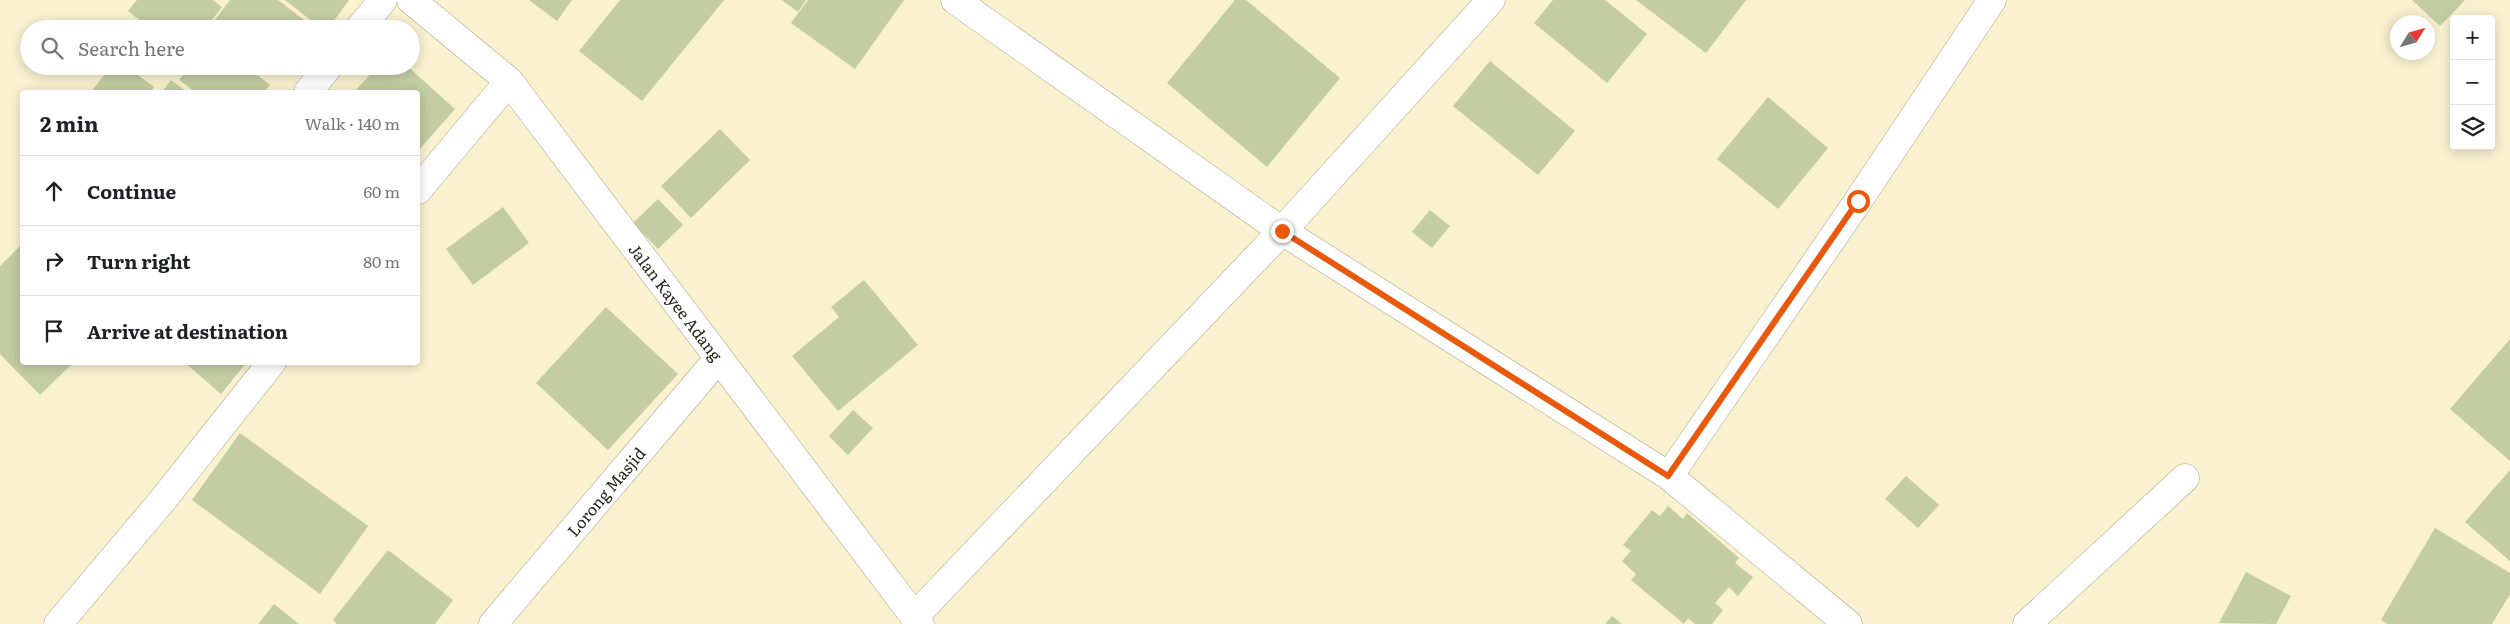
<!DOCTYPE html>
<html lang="en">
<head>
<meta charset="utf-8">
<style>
  :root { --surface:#fff; --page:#f6f6f6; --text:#202124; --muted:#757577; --line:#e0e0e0 }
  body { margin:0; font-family:Literata,serif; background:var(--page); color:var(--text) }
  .controls { position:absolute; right:15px; top:15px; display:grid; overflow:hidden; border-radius:5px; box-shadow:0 2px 12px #0003 }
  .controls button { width:45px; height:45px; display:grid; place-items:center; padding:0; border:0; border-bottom:1px solid var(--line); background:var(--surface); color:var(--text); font:25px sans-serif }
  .compass { position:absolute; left:2390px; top:15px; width:45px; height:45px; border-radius:50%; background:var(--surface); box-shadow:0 2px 12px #0003; rotate:53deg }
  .stop { position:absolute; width:15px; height:15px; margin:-11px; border:4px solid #ea580c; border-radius:50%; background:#fff }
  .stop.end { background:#ea580c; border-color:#fff; box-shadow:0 1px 5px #0008 }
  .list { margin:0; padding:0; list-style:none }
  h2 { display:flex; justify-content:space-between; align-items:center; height:65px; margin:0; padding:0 20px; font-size:21px }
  h2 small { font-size:16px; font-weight:400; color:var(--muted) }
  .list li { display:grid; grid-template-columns:32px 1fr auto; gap:15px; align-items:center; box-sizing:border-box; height:70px; padding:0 20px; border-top:1px solid var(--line) }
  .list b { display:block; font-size:19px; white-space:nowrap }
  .list em { font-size:16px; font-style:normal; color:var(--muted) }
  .icon { flex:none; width:28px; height:28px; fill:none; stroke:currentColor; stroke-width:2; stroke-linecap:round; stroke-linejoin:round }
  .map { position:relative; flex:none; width:2510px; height:624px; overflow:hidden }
  .search { position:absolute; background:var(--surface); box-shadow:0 2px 12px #0003; left:20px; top:20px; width:400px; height:55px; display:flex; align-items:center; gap:12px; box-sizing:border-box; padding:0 18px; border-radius:28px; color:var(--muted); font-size:19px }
  .panel { position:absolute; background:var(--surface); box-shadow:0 2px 12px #0003; left:20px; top:90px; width:400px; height:275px; border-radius:5px }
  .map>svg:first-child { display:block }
  .building { fill:#c3cca3 }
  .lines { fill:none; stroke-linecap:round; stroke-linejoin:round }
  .minor-casing { stroke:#aca485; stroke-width:29 }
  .minor { stroke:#fff; stroke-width:28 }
  .route { stroke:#ea580c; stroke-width:6 }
  .labels { text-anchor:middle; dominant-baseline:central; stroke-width:4.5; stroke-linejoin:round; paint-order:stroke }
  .street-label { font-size:16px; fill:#252216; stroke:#f9f1d0 }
</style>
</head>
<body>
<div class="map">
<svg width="2510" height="624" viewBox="0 0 2510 624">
  <rect width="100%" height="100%" fill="#f9f1d0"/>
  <!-- building -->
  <g class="building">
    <polygon points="137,0 213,0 222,7 205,29 151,29 128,11"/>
    <polygon points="230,0 278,0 316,29 208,29"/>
    <polygon points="285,0 349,0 328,29 322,29"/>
    <polygon points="529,0 572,0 557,21"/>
    <polygon points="620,0 724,0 642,101 579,51"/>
    <polygon points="782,0 806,0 798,12"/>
    <polygon points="808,0 904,0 855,69 791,23"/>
    <polygon points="1235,0 1246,0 1340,78 1267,167 1167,83"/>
    <polygon points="1553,0 1605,0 1647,34 1607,83 1534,23"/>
    <polygon points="1636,0 1746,0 1706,53"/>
    <polygon points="2412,0 2465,0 2440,26"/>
    <polygon points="1490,61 1575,131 1538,175 1453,106"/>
    <polygon points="111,66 126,66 154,87 150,92 91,92"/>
    <polygon points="190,66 246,66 270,85 264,92 195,92 179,80"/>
    <polygon points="378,66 407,66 455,109 418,151 418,92 354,92"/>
    <polygon points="171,80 187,92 162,92"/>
    <polygon points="1768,97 1828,148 1778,209 1717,159"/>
    <polygon points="720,129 750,160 691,218 661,186"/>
    <polygon points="658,199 683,225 658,249 633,223"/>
    <polygon points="503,207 529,243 473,285 446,249"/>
    <polygon points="1430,210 1450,226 1432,248 1412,232"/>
    <polygon points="22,244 22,362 74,362 40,395 0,354 0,266"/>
    <polygon points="864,280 918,345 838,411 792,356 839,317 831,307"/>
    <polygon points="606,307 678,374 608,450 536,383"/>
    <polygon points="2510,339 2510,461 2450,409"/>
    <polygon points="184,362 247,362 221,394"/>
    <polygon points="853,410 873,428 848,455 829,436"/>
    <polygon points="240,433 368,526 320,594 192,500"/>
    <polygon points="2510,470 2510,561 2465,522"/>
    <polygon points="1906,476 1939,505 1918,528 1885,499"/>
    <polygon points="1668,506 1683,519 1687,513 1739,558 1735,563 1753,577 1738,596 1729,587 1715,603 1723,610 1712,624 1695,624 1688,618 1684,624 1631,580 1636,574 1622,561 1631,551 1623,545 1652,510 1660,516"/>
    <polygon points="2435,528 2510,573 2510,594 2492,624 2387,624 2381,620"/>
    <polygon points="388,550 453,600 435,624 337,624 333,620"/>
    <polygon points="2246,572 2291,596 2276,624 2219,623"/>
    <polygon points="274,604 299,624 258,624"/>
    <polygon points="1612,616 1622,624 1605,624"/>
  </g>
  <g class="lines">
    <!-- minor casing -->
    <g class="minor-casing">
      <g id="minor">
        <path id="s1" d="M 411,0 L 509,81 L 920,624"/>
        <polyline points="955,0 1282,231 1669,476 1848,624"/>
        <polyline points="359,29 383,0"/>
        <polyline points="308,92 329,66"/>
        <polyline points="418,190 509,81"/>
        <polyline points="1669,476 1858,201 1992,0"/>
        <polyline points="914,617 1282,231 1491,0"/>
        <polyline points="58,624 162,501 272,362"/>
        <path id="s2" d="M 493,624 L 718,359"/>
        <polyline points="2027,624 2185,478"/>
      </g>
    </g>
    <!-- minor -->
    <use href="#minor" class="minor"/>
  </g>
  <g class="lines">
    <!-- route -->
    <polyline class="route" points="1282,231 1668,476 1858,201"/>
  </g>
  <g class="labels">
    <!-- street labels -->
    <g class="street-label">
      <text stroke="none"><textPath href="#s1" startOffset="404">Jalan Kayee Adang</textPath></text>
      <text stroke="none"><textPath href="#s2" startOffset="174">Lorong Masjid</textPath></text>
    </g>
  </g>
</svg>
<div class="controls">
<button>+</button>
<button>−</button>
<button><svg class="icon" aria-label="layers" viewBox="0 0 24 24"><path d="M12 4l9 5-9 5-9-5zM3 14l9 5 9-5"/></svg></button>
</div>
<svg class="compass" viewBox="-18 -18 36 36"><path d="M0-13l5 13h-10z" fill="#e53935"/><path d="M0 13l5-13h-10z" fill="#757577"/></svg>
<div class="stop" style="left:1858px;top:201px"></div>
<div class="stop end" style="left:1282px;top:231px"></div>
<div class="search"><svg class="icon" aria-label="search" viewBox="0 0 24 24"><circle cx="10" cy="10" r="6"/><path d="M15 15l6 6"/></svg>Search here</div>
<section class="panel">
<h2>2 min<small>Walk · 140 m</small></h2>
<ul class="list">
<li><svg class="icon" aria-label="ahead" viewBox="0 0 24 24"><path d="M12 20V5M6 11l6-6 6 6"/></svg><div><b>Continue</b></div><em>60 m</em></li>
<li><svg class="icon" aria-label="right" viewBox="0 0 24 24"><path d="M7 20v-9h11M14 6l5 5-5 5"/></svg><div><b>Turn right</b></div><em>80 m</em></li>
<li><svg class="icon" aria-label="arrive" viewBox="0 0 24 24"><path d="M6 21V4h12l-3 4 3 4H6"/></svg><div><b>Arrive at destination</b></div></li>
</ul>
</section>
</div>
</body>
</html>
